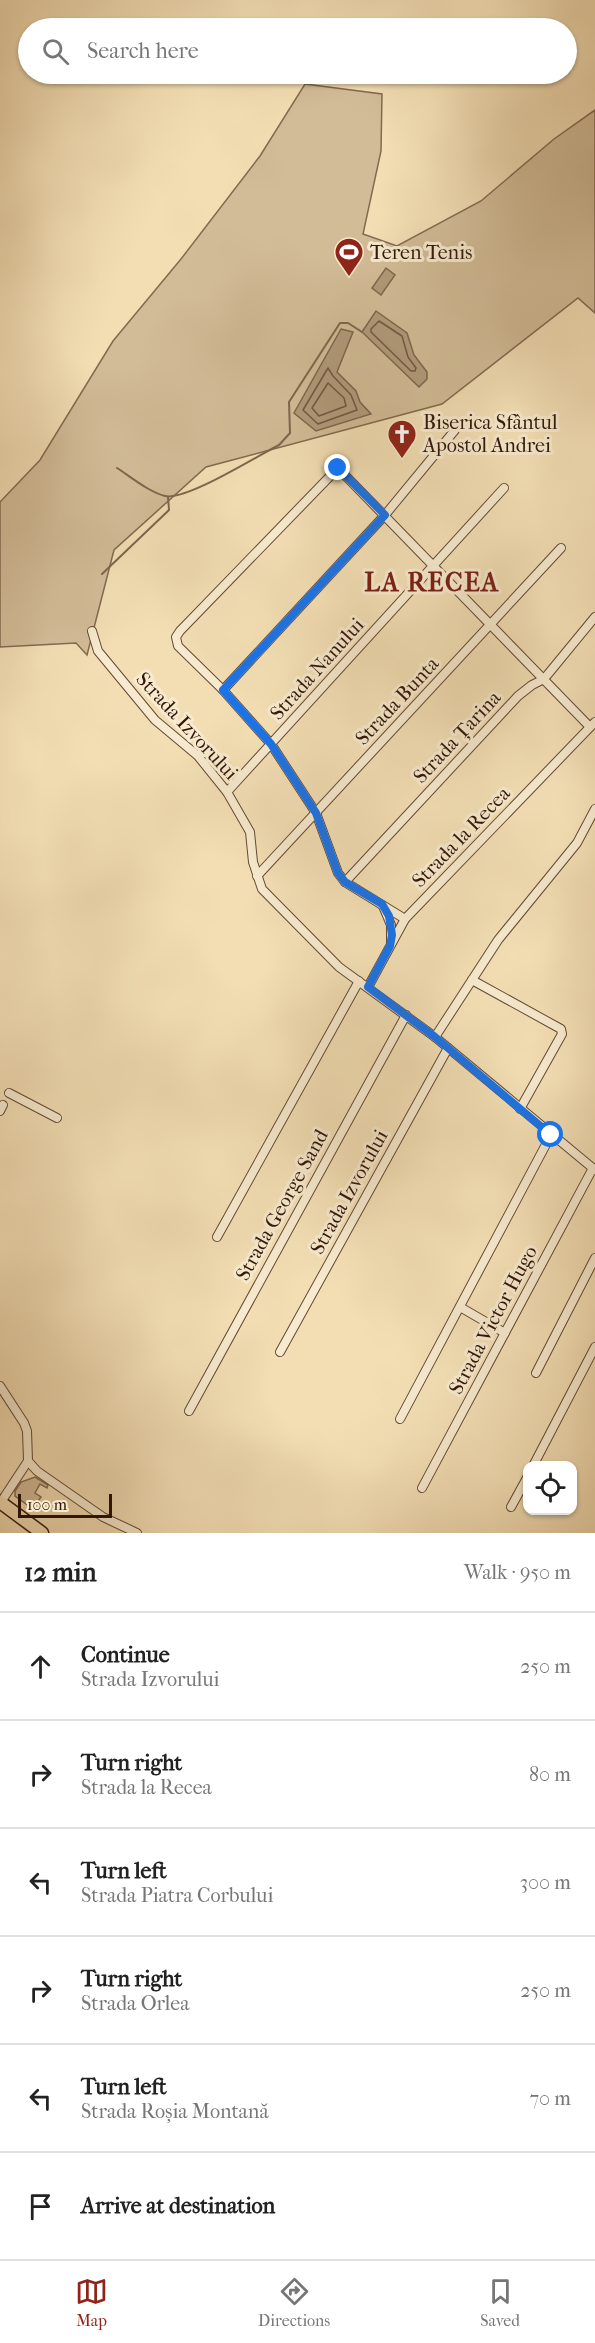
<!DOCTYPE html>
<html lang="en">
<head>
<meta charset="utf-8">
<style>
  :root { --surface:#fff; --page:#f2f2f2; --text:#222; --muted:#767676; --line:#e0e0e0; --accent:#8f2418 }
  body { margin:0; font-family:"IM FELL French Canon",serif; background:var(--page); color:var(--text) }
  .controls { position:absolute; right:18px; bottom:18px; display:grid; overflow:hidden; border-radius:12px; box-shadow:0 2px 4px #0004 }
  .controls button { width:54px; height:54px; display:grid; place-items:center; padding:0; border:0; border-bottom:2px solid var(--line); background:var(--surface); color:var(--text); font:30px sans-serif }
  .scale { position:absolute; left:18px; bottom:15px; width:94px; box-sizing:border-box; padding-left:6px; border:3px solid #321709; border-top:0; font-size:16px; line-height:21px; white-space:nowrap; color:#321709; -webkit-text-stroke:4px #f7eace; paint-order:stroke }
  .stop { position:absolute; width:18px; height:18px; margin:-14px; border:4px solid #1a73e8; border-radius:50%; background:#fff }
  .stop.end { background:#1a73e8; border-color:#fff; box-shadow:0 2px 6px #0008 }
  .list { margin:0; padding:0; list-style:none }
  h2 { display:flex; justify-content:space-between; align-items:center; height:78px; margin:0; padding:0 24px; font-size:26px }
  h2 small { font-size:20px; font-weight:400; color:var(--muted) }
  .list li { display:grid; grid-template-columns:39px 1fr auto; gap:18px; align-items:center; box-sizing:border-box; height:108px; padding:0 24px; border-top:2px solid var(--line) }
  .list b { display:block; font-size:22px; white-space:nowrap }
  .list p { margin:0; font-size:20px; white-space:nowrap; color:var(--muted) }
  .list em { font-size:20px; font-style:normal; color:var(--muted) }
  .icon { flex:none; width:33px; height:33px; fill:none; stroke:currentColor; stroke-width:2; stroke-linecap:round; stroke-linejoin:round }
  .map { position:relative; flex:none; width:595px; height:1533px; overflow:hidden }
  .search { position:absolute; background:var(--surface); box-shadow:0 2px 4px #0004; left:18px; right:18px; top:18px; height:66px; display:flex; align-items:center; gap:15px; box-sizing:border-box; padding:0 21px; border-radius:33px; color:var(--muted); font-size:22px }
  .sheet { height:726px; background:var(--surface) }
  nav { display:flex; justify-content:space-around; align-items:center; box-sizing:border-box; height:84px; border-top:2px solid var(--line); background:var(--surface); font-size:16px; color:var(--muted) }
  nav a { display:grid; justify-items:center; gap:3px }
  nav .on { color:var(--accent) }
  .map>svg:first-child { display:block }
  .green { fill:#d2bc97; stroke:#826a50; stroke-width:1.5 }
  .water { fill:#b19a7a; stroke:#7e664d; stroke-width:1.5 }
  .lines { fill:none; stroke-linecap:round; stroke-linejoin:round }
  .shore { stroke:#725842; stroke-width:1.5 }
  .stream { stroke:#7e664d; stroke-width:2 }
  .minor-casing { stroke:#624934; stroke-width:10 }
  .primary-casing { stroke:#321709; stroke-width:15 }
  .minor { stroke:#f7eace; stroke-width:8 }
  .primary { stroke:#f3deb4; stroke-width:12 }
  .route { stroke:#1a73e8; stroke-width:8 }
  .labels { text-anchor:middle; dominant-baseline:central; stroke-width:6; stroke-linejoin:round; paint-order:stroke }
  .poi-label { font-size:20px; fill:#321709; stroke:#f7eace; text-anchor:start }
  .street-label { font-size:20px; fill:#321709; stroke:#f7eace }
  .district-label { font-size:26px; font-weight:bold; letter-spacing:1.5px; fill:#7a1f14; stroke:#f7eace }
</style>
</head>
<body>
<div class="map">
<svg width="595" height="1533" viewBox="0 0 595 1533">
  <rect width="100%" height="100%" fill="#f3deb4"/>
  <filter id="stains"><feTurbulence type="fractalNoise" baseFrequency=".00333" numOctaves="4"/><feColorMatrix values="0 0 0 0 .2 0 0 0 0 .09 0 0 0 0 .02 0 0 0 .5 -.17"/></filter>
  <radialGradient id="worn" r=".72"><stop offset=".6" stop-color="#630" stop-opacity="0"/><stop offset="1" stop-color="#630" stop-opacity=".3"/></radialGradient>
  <!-- green -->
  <g class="green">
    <polygon points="305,84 382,94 381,151 363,234 397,246 481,201 554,139 595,110 595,313 578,298 442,404 206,467 114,550 87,655 76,643 0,647 0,502 40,460 113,341 181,259 260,156"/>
    <polygon points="35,1477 48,1485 47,1488 40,1484 35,1493 41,1497 33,1509 15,1496 15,1491 21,1482"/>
  </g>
  <!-- water -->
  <g class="water">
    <polygon points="386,268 395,275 381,295 372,288"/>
    <polygon points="376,311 407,333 414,355 427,372 427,379 419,387 362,332"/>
    <polygon points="341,329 353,332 337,372 356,391 360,402 371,414 316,431 294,413"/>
  </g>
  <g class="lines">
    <!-- shore -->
    <g class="shore">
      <polygon points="379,321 402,336 408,357 416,368 415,371 411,371 371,332 371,329"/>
      <polygon points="328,368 333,376 351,395 357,410 318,424 303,410"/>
      <polygon points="328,383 344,398 346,406 319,416 312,408"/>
    </g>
    <!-- stream -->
    <g class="stream">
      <path d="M 117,468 C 131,477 149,492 165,496 C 186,501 257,456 279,445 L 290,433 L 289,402 L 340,323 L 348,323 L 362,332"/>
      <polyline points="102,574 169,510 168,497"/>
    </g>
    <!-- minor casing -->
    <g class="minor-casing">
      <g id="minor">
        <polyline points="92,631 98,651 155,720 198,756 227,792 250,832 253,862 262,889 339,967 435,1037 595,1170"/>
        <polyline points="223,690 385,515 455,430"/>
        <polyline points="227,792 504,488"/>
        <polyline points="257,876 561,548"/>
        <polyline points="345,882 518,696 532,685 544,679 595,617"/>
        <polyline points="383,906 391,925 391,943"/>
        <polyline points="405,919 345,882 338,873 316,813 271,744 223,690 178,646 176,637 180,631 338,468 590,727"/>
        <polyline points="472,980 561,1029 562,1034 520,1109"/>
        <polyline points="368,987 405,919 595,722"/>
        <polyline points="435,1037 498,940 577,843 595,809"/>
        <polyline points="9,1093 57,1118"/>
        <polyline points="0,1111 3,1105"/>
        <polyline points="217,1237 359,981"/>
        <polyline points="460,1307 505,1333"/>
        <polyline points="280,1352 448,1048"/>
        <polyline points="536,1373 595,1258"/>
        <polyline points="0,1386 24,1423 27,1431 28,1461 1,1502"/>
        <polyline points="189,1411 406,1015"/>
        <polyline points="400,1419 551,1135"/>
        <polyline points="28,1461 37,1471 103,1517 137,1533"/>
        <polyline points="533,1466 595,1347"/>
        <polyline points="422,1488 593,1168"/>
        <polyline points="511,1507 528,1476"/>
      </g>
    </g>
    <!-- primary casing -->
    <g class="primary-casing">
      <polyline id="primary" points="0,1502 42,1533"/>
    </g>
    <!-- minor -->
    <use href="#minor" class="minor"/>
    <!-- primary -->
    <use href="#primary" class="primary"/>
  </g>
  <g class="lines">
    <!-- route -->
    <polyline class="route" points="338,468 385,515 223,690 271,744 316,813 338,873 345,882 382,904 389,916 392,935 390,946 368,987 435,1037 551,1135"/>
  </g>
  <!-- icons -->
  <defs>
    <g id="stadium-pin" transform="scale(1.5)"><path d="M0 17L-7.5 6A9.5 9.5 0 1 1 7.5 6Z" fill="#8f2418" stroke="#f7eace"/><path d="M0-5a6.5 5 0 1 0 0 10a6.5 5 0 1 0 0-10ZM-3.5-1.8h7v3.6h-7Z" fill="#fff"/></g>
    <g id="church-pin" transform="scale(1.5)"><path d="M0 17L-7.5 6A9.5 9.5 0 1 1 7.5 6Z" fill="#8f2418" stroke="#f7eace"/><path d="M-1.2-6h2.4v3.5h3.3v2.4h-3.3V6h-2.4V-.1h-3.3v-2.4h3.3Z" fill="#fff"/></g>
  </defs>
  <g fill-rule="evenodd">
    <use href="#stadium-pin" x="349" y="252"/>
    <use href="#church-pin" x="402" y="434"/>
  </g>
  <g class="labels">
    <!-- poi labels -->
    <g class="poi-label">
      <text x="370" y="252">Teren Tenis</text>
      <text x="423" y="422">Biserica Sfântul<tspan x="423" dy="23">Apostol Andrei</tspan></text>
    </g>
    <!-- street labels -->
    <g class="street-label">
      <text transform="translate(317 669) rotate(-48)">Strada Nanului</text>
      <text transform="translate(397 701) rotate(-47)">Strada Bunta</text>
      <text transform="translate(187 726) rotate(47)">Strada Izvorului</text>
      <text transform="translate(457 737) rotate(-47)">Strada Țarina</text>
      <text transform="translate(461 837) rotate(-46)">Strada la Recea</text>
      <text transform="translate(349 1192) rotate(-61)">Strada Izvorului</text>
      <text transform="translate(282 1205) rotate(-61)">Strada George Sand</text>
      <text transform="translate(493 1320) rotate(-62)">Strada Victor Hugo</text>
    </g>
    <!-- district labels -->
    <g class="district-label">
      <text x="432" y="582">LA RECEA</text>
    </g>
  </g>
  <rect width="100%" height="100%" filter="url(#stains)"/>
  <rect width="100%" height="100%" fill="url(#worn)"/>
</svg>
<div class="controls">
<button><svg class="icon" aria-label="locate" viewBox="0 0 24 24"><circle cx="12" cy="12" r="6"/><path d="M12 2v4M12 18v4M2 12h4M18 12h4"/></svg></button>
</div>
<div class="scale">100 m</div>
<div class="stop" style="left:551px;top:1135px"></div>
<div class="stop end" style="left:338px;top:468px"></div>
<div class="search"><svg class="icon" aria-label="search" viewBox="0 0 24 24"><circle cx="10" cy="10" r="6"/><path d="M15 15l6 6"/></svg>Search here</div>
</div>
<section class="sheet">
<h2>12 min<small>Walk · 950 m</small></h2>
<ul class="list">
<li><svg class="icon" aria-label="ahead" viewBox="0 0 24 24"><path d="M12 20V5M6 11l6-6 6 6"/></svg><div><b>Continue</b><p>Strada Izvorului</p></div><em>250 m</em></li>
<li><svg class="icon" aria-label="right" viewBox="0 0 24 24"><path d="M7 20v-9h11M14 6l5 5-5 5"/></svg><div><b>Turn right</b><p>Strada la Recea</p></div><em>80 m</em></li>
<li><svg class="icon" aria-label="left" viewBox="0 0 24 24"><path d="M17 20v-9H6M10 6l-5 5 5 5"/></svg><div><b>Turn left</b><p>Strada Piatra Corbului</p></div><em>300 m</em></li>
<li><svg class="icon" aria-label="right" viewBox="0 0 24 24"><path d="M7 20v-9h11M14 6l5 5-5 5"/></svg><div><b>Turn right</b><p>Strada Orlea</p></div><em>250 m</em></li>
<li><svg class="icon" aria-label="left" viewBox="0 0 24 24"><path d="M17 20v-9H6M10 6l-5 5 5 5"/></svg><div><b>Turn left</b><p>Strada Roșia Montană</p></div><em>70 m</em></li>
<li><svg class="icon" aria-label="arrive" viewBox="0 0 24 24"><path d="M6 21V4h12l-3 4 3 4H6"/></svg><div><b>Arrive at destination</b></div></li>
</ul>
</section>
<nav>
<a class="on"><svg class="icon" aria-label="map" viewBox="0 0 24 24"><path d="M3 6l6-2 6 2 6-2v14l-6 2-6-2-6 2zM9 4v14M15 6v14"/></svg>Map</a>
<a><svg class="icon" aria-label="directions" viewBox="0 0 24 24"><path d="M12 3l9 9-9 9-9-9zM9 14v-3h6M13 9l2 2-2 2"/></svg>Directions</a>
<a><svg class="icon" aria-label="saved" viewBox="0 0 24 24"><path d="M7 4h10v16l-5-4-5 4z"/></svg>Saved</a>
</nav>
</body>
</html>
